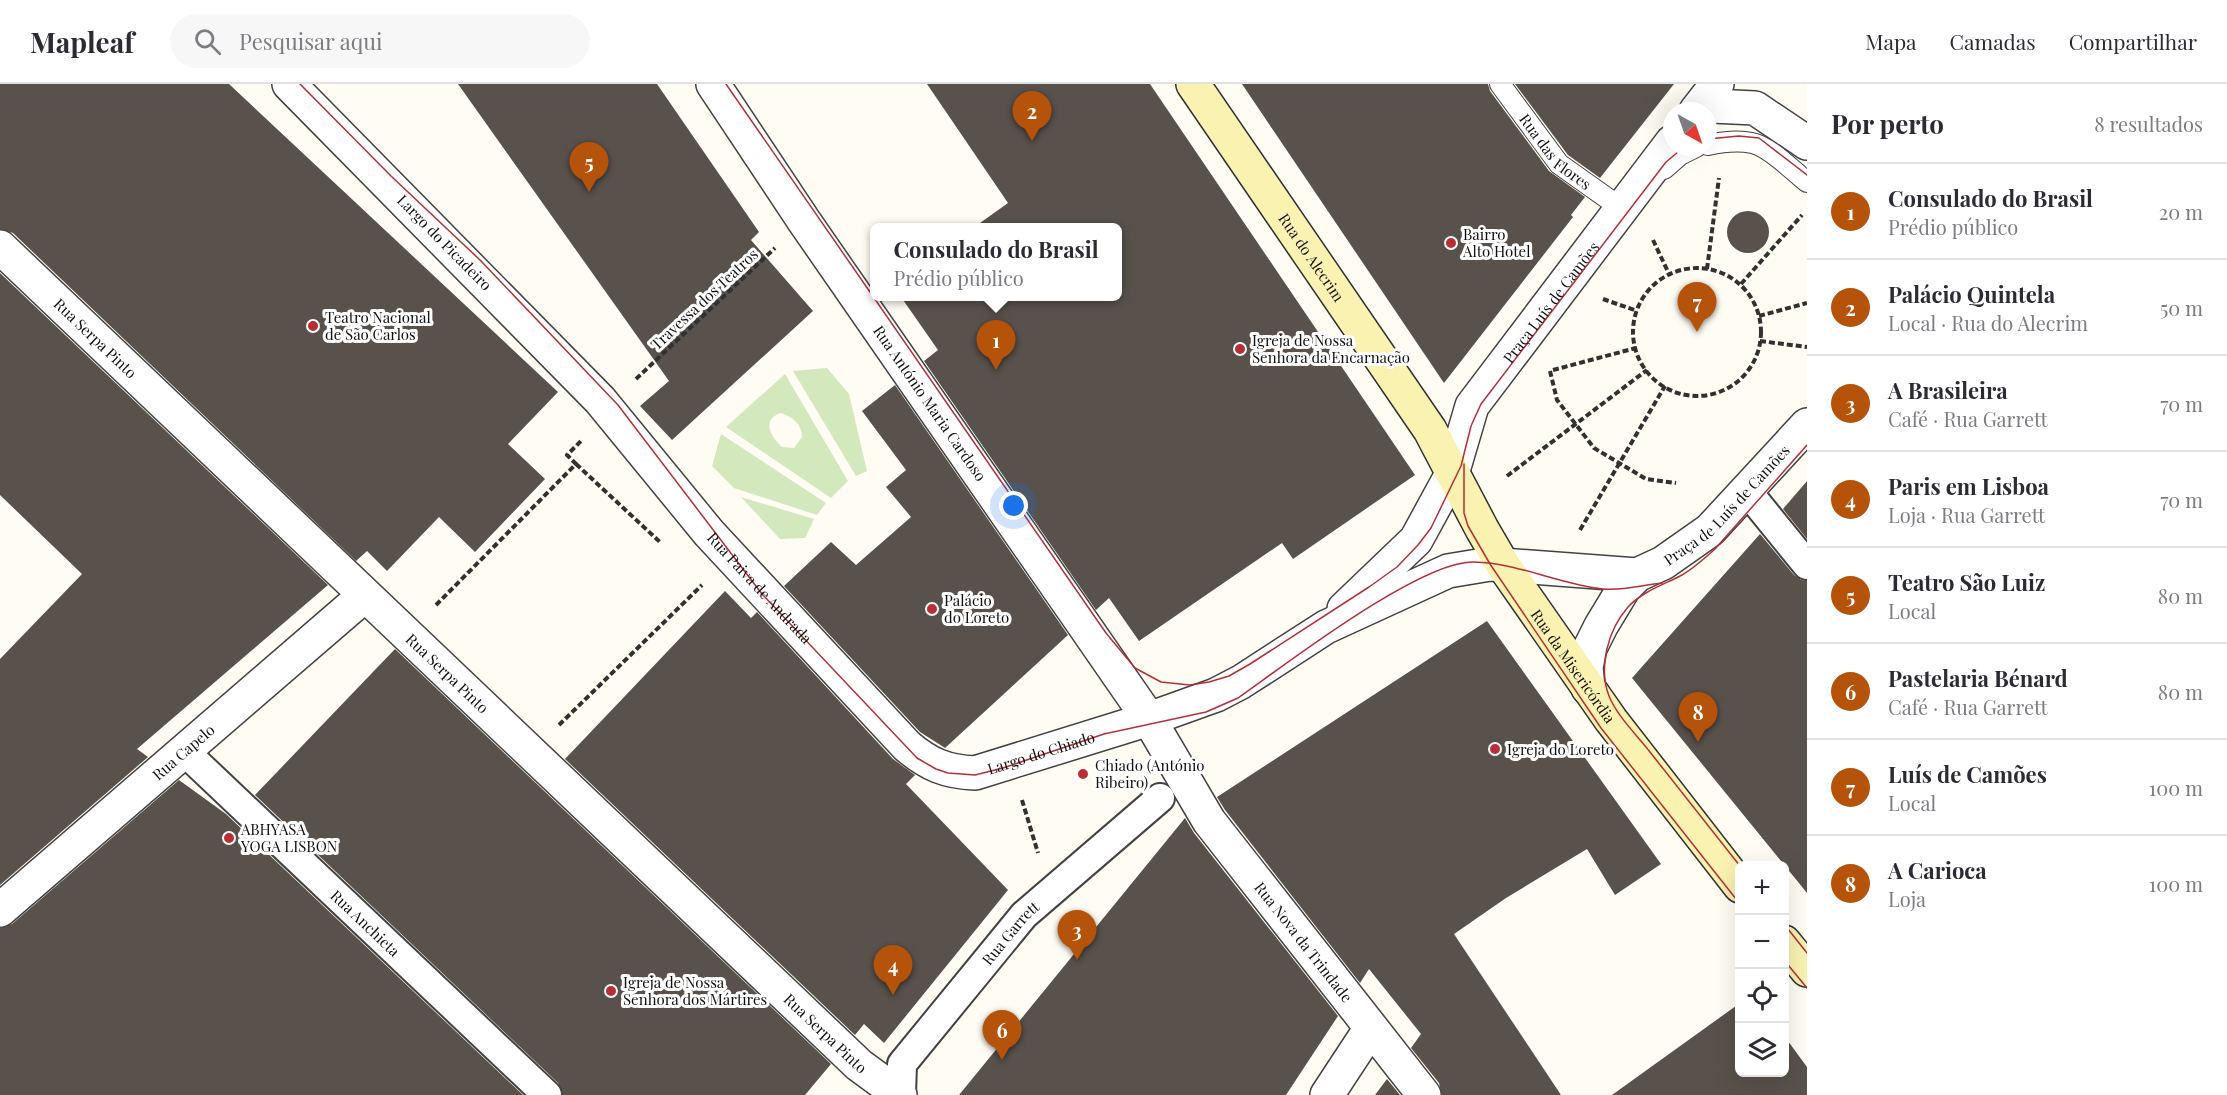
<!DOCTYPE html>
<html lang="pt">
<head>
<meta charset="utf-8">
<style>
  :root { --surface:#fff; --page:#f7f7f7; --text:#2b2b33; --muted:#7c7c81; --line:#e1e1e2; --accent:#b45309 }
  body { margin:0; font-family:"Playfair Display",serif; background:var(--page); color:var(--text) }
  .controls { position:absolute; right:18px; bottom:18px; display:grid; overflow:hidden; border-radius:9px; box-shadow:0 6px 24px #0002 }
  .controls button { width:54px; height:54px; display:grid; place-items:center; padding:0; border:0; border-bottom:2px solid var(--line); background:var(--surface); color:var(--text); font:30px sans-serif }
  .compass { position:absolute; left:1663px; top:18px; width:54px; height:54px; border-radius:50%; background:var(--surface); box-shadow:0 6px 24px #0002; rotate:140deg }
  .you { position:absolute; left:1014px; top:422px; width:21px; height:21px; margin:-15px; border:4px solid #fff; border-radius:50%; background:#1a73e8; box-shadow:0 0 0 9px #1a73e833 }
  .badge { display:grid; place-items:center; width:39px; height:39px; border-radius:50%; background:var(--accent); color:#fff; font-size:20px; font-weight:700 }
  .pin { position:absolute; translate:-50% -50px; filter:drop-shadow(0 2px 3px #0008) }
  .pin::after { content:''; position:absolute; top:32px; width:21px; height:18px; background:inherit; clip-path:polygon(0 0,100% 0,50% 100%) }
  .popup { position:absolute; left:870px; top:139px; width:252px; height:78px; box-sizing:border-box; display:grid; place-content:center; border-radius:9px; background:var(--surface); filter:drop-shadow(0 2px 4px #0005); font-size:20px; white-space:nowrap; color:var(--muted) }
  .popup b { font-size:22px; color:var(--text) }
  .popup::after { content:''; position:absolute; left:50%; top:100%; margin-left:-12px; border:12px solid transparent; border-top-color:var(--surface) }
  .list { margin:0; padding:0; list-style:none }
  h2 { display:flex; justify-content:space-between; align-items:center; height:78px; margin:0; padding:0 24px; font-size:26px }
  h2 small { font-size:20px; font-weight:400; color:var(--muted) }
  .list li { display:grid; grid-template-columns:39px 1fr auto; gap:18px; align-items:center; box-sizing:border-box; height:96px; padding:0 24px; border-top:2px solid var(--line) }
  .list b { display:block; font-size:22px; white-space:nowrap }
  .list p { margin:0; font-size:20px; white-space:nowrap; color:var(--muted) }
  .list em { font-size:20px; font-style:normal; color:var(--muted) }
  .icon { flex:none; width:33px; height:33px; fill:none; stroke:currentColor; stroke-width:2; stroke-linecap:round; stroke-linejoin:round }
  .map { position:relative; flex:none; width:1807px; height:1011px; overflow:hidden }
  header { display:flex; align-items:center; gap:36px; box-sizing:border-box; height:84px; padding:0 30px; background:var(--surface); border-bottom:2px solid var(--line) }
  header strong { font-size:28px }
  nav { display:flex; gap:33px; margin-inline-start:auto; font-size:21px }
  .search { width:420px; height:54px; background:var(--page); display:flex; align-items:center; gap:15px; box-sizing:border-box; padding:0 21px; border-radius:33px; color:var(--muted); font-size:22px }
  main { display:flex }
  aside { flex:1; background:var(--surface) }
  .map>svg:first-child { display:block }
  .green { fill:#d3e8bd; fill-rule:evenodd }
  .building { fill:#58514c }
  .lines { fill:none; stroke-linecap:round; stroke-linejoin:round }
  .service-casing { stroke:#424242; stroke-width:22 }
  .pedestrian-casing { stroke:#424242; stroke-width:32 }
  .minor-casing { stroke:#424242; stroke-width:36 }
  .tertiary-casing { stroke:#424242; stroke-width:36 }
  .secondary-casing { stroke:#313131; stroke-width:36 }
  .path { stroke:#313131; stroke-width:4; stroke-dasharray:6 3; stroke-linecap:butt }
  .service { stroke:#fff; stroke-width:20 }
  .pedestrian { stroke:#fff; stroke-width:28 }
  .minor { stroke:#fff; stroke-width:33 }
  .tertiary { stroke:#fff; stroke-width:33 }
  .secondary { stroke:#faf2b1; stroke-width:33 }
  .tram { stroke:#b92e35; stroke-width:1.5 }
  .poi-dot { fill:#b92e35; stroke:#fff; stroke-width:2 }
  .labels { text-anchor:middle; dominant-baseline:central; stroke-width:6; stroke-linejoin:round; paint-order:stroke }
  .street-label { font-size:15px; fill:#0f0f0f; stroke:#fff }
  .poi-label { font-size:15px; fill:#0f0f0f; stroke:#fff; text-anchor:start }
</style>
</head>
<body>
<header>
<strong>Mapleaf</strong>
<div class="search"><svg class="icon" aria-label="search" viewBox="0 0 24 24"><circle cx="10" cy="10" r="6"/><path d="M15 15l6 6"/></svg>Pesquisar aqui</div>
<nav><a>Mapa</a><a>Camadas</a><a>Compartilhar</a></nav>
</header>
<main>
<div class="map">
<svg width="1807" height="1011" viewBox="0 0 1807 1011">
  <rect width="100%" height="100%" fill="#fefcf3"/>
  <!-- green -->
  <g class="green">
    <polygon points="827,284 849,310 867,387 856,392 793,287"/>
    <path d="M 785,290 L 848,397 L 831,414 L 726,343 ZM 780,329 C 792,332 802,340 802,353 L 794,364 L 782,363 C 771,353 761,337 780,329 Z"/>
    <polygon points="721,350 826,419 817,431 734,404 712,382"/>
    <polygon points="741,413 814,435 805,454 780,455"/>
  </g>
  <!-- building -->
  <g class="building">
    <polygon points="0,0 229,0 558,308 508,360 545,395 475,468 439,433 387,487 367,467 356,477 13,149 0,145"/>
    <polygon points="458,0 657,0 759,148 751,156 813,227 672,356 640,322 669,297"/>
    <polygon points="927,0 1150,0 1415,391 1293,475 1282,459 1139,557 1109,514 1096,526 924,277 938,266 901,213 1118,213 1118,144 973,144 1008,119"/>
    <polygon points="1242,0 1488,0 1490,7 1549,87 1585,113 1571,131 1573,133 1444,299"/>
    <polygon points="1515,0 1674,0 1600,94 1568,71"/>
    <circle cx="1748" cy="148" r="21"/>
    <polygon points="0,189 328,501 137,665 148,673 0,801 0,575 82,490 0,411"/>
    <polygon points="895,301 1068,551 945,664 920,648 784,502 831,458 856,481 911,433 886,403 906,386 862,327"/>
    <polygon points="1807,397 1807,455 1783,425"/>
    <polygon points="1760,450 1794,491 1801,496 1807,497 1807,809 1632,594"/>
    <polygon points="725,507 751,534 757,528 893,675 915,691 906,700 1008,806 884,959 864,940 855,951 565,675"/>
    <polygon points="1487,537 1661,780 1615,811 1587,765 1506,814 1454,850 1561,1011 1442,1011 1439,999 1411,964 1421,950 1369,885 1360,899 1225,726 1217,713"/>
    <polygon points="395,565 831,980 805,1011 563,1011 558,999 255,711"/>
    <polygon points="179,696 226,730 523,1011 0,1011 0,844 12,840"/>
    <polygon points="1185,734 1194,749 1338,932 1286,1011 959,1011"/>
    <polygon points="1740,919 1740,988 1785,988 1785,953 1807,983 1807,1011 1612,1011"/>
    <polygon points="1387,995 1400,1011 1375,1011"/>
  </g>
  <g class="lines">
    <!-- service casing -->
    <g class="service-casing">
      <g id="service">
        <path id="s1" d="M 1500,0 L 1559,80 L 1621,124 L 1630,117"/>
        <path d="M 1708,61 C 1722,58 1737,56 1752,59 C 1769,62 1793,87 1807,98"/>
        <polyline points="1664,85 1680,71 1696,63"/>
      </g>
    </g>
    <!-- pedestrian casing -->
    <g class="pedestrian-casing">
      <g id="pedestrian">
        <polyline points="1747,407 1807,481"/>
        <path id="s2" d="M 184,667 L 547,1011"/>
        <path id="s3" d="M 901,1011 L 902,980 L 1024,831 L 1160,714"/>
      </g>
    </g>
    <!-- minor casing -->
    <g class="minor-casing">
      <g id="minor">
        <polyline points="1696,27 1717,0"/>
        <path id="s4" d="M 0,163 L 859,981 L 900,1011"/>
        <path id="s5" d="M 1149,635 L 1209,737 L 1424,1011"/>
        <path id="s6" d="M 0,826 L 365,511"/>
        <polyline points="1327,1011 1371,944"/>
      </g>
    </g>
    <!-- tertiary casing -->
    <g class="tertiary-casing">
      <g id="tertiary">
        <path id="s7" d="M 289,0 L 600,316 L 709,449 L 907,662 C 928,680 946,688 975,689 L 1149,635 L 1216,611 L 1241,598 L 1326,543 L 1448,487 L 1490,480 L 1637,491"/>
        <path id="s8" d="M 713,0 L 804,137 L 1149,635"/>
        <polyline points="1699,27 1712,22 1755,24 1807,59"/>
        <path id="s9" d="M 1344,525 L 1416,456 L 1452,390 L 1472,322 L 1672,58"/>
        <path id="s10" d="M 1588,604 L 1586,583 L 1590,564 L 1601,542 L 1624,504 L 1637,491 L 1663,479 L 1710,446 L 1807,341"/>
      </g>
    </g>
    <!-- secondary casing -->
    <g class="secondary-casing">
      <g id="secondary">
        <path id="s11" d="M 1193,0 L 1430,346 L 1482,445 L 1503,481 L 1611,636 L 1740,802"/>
        <polyline points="1784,858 1807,886"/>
      </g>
    </g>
    <!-- path -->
    <g class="path">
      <polyline points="1653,156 1669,190"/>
      <circle cx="1697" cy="248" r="64"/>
      <polyline points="1707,185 1719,94"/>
      <polyline points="1741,200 1802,131"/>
      <polyline points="1603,215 1637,227"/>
      <polyline points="1759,232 1807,219"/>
      <polyline points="1760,257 1807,263"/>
      <polyline points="1553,286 1636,264"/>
      <polyline points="1550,287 1557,316 1594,364 1646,395 1676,399"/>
      <polyline points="636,295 775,164"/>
      <polyline points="576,380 661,459"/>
      <polyline points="1507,392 1647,286"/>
      <polyline points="1580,446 1665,302"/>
      <polyline points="436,521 576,380 567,371 582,356"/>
      <polyline points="559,641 702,501"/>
      <polyline points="1022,716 1038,769"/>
    </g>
    <!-- service -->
    <use href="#service" class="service"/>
    <!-- pedestrian -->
    <use href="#pedestrian" class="pedestrian"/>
    <!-- minor -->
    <use href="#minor" class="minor"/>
    <!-- tertiary -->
    <use href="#tertiary" class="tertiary"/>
    <!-- secondary -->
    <use href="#secondary" class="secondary"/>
    <!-- tram -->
    <g class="tram">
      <path d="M 300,0 L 391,92 L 480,176 L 618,321 L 762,510 L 917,674 L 936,685 L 948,689 L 975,691 L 1003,684 L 1104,650 L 1206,628 L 1238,614 C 1285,581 1421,476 1474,478 C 1518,479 1559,500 1603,505 C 1622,507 1643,501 1662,499"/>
      <polyline points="726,0 1106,549 1135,584 1161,598 1190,601 1209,598 1229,592 1250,580 1369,503 1397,483 1418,461 1431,444 1461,382 1471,342 1481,320 1666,78 1684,63"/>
      <polyline points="1708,55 1739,52 1759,54 1807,91"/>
      <polyline points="1464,380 1464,429 1468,442 1490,480 1601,644 1740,820"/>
      <path d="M 1740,782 C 1710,744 1680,706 1650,668 C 1637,651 1617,632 1609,612 C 1598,583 1608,546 1628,523 C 1643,507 1663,501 1682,491 C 1694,484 1704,475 1715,465 L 1807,361"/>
      <polyline points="1784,840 1807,869"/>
      <polyline points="1784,876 1807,904"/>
    </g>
  </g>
  <!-- markers -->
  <g class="poi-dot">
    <circle cx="1451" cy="159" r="6"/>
    <circle cx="313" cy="242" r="6"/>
    <circle cx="1240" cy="265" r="6"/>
    <circle cx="932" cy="525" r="6"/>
    <circle cx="1495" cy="665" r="6"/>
    <circle cx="1083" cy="690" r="6"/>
    <circle cx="229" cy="754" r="6"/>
    <circle cx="611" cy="907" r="6"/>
  </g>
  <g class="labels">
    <!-- street labels -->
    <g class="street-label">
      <text stroke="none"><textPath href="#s1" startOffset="88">Rua das Flores</textPath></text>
      <text stroke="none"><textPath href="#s7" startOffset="222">Largo do Picadeiro</textPath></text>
      <text stroke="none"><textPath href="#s11" startOffset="210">Rua do Alecrim</textPath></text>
      <text transform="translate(704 215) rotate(-43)">Travessa dos Teatros</text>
      <text stroke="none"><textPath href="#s9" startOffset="376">Praça Luís de Camões</textPath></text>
      <text stroke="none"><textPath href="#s4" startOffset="132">Rua Serpa Pinto</textPath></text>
      <text stroke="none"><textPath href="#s8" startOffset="386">Rua António Maria Cardoso</textPath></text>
      <text stroke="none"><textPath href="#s10" startOffset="243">Praça de Luís de Camões</textPath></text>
      <text stroke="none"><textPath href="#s7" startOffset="690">Rua Paiva de Andrada</textPath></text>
      <text stroke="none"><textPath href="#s11" startOffset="696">Rua da Misericórdia</textPath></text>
      <text stroke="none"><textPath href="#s4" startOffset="618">Rua Serpa Pinto</textPath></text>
      <text stroke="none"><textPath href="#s6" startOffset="242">Rua Capelo</textPath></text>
      <text stroke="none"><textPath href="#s7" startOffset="1050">Largo do Chiado</textPath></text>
      <text stroke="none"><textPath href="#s2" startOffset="250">Rua Anchieta</textPath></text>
      <text stroke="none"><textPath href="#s3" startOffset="201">Rua Garrett</textPath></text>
      <text stroke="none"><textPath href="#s5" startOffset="272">Rua Nova da Trindade</textPath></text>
      <text stroke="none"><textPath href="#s4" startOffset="1140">Rua Serpa Pinto</textPath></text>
    </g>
    <!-- poi labels -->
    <g class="poi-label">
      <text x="1463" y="150">Bairro<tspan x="1463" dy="17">Alto Hotel</tspan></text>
      <text x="325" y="233">Teatro Nacional<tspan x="325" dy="17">de São Carlos</tspan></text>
      <text x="1252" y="256">Igreja de Nossa<tspan x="1252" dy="17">Senhora da Encarnação</tspan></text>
      <text x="944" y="516">Palácio<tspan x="944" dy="17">do Loreto</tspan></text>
      <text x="1507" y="665">Igreja do Loreto</text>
      <text x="1095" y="681">Chiado (António<tspan x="1095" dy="17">Ribeiro)</tspan></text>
      <text x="241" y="745">ABHYASA<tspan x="241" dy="17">YOGA LISBON</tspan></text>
      <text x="623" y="898">Igreja de Nossa<tspan x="623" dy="17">Senhora dos Mártires</tspan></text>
    </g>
  </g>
</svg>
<div class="controls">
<button>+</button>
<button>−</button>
<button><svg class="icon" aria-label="locate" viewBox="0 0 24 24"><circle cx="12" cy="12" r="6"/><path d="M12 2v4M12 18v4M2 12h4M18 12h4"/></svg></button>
<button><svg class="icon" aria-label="layers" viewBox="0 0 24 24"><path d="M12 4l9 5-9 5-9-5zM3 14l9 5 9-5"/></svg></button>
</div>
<svg class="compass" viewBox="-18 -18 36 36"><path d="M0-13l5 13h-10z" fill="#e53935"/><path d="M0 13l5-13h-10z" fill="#7c7c81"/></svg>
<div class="you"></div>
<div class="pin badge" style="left:996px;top:286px">1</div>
<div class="popup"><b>Consulado do Brasil</b>Prédio público</div>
<div class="pin badge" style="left:1032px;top:57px">2</div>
<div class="pin badge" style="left:1077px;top:876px">3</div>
<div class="pin badge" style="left:893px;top:911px">4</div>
<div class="pin badge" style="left:589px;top:108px">5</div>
<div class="pin badge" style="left:1002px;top:976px">6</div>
<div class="pin badge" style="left:1697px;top:248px">7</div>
<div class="pin badge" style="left:1698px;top:658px">8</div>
</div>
<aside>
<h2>Por perto<small>8 resultados</small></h2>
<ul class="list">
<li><span class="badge">1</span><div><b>Consulado do Brasil</b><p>Prédio público</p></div><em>20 m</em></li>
<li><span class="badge">2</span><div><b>Palácio Quintela</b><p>Local · Rua do Alecrim</p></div><em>50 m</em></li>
<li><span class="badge">3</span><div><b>A Brasileira</b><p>Café · Rua Garrett</p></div><em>70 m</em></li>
<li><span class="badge">4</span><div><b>Paris em Lisboa</b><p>Loja · Rua Garrett</p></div><em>70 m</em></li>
<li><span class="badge">5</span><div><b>Teatro São Luiz</b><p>Local</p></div><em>80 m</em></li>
<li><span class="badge">6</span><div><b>Pastelaria Bénard</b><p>Café · Rua Garrett</p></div><em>80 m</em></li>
<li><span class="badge">7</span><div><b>Luís de Camões</b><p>Local</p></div><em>100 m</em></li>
<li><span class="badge">8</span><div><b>A Carioca</b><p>Loja</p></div><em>100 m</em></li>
</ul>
</aside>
</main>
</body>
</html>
